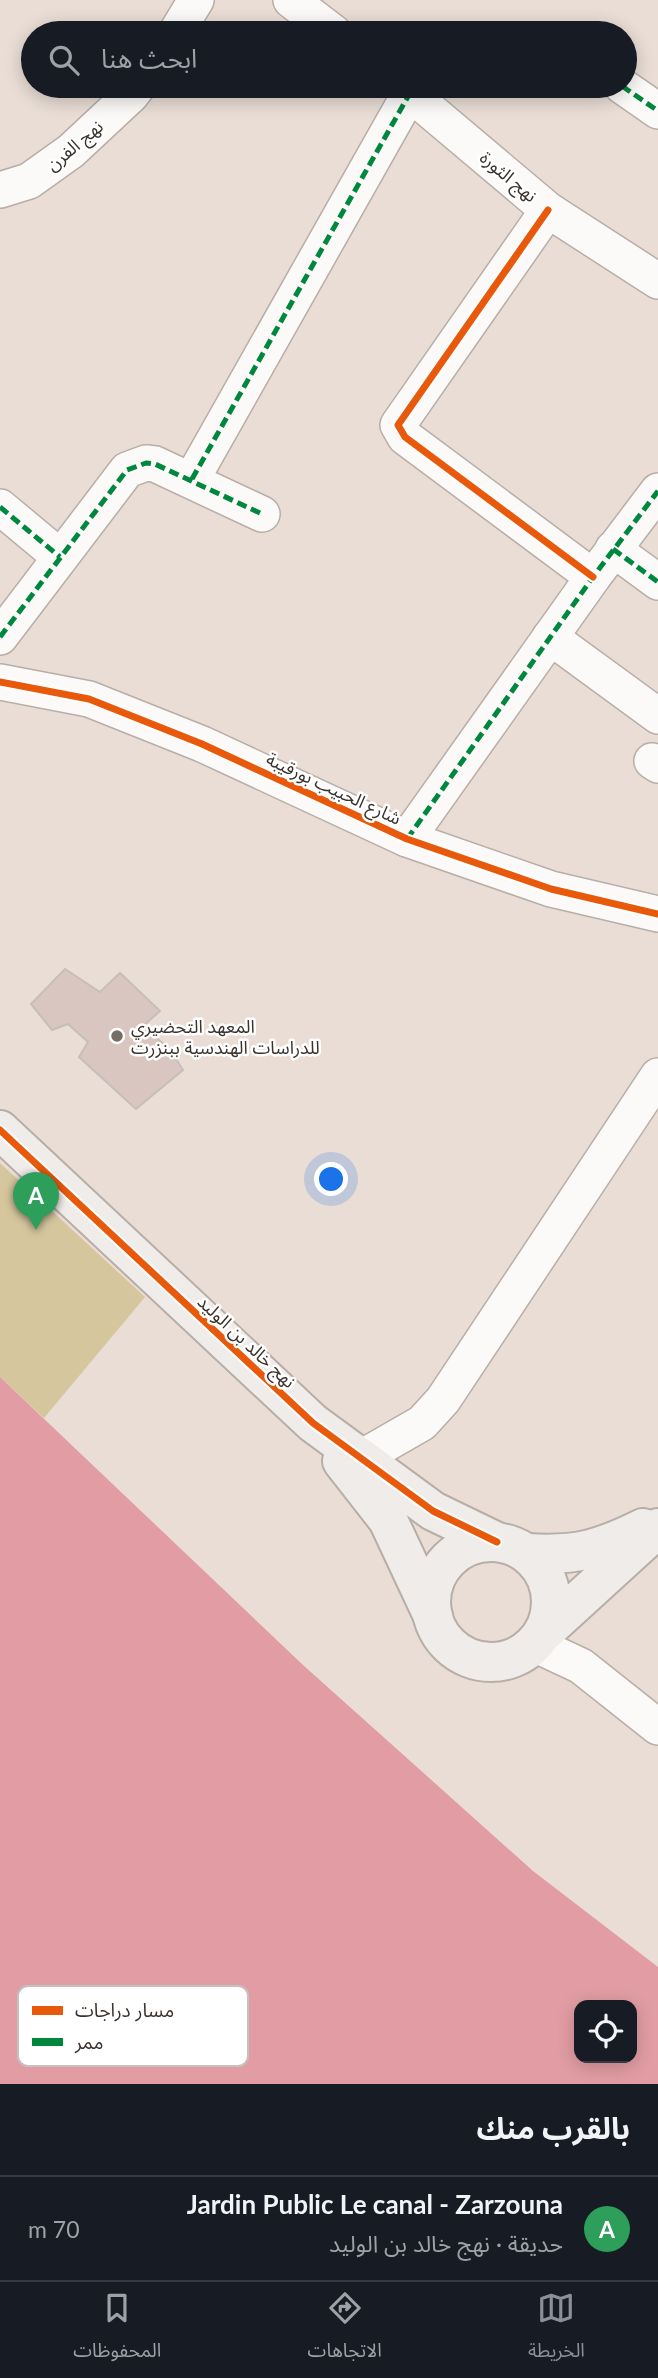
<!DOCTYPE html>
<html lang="ar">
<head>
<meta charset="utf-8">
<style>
  :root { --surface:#171b24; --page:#20242c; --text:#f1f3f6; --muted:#9ea1a6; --line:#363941; --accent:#8c9099 }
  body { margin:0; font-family:Lato,"Noto Sans Arabic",sans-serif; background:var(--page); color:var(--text); direction:rtl }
  .controls { position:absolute; right:21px; bottom:21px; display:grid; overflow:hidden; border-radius:14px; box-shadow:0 4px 18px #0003 }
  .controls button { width:63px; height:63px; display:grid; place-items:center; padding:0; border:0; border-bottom:2px solid var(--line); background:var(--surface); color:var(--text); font:35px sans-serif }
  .you { position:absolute; left:332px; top:1180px; width:24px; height:24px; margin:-18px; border:5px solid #fff; border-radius:50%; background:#1a73e8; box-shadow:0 0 0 10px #1a73e833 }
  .badge { display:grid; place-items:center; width:46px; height:46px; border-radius:50%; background:var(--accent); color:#fff; font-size:23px; font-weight:700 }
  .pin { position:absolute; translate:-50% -58px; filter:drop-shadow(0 2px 4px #0008) }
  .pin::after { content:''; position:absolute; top:37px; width:24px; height:21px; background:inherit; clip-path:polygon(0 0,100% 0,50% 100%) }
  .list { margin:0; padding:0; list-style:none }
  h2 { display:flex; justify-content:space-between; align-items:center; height:91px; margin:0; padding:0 28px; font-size:30px }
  h2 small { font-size:23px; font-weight:400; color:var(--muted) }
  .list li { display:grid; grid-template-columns:46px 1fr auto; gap:21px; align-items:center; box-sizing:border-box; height:105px; padding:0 28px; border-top:2px solid var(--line) }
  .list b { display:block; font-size:26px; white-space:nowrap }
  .list p { margin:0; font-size:23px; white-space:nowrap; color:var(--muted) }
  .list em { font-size:23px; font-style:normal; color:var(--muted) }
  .icon { flex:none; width:38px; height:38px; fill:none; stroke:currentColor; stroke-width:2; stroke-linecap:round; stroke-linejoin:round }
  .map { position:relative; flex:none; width:658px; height:2084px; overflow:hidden; direction:ltr }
  .search { position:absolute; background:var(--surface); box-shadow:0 4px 18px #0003; left:21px; right:21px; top:21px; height:77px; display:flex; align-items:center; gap:18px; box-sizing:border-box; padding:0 24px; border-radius:38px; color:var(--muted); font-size:26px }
  .sheet { height:196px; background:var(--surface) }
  nav { display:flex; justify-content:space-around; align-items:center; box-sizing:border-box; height:98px; border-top:2px solid var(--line); background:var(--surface); font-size:19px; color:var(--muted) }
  nav a { display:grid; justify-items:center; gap:4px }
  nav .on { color:var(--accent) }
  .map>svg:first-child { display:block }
  .green { fill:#d5c69e }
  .water { fill:#e29da4; fill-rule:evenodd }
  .building { fill:#d9c6c0; stroke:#c8beb9; stroke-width:2 }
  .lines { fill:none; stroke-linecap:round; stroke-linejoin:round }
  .street-casing { stroke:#b8aea8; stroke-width:38 }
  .secondary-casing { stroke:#b8aea8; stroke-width:42 }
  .street { stroke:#fcfaf9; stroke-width:35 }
  .secondary { stroke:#f0ece9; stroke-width:38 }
  .quiet { stroke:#00873e; stroke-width:5; stroke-dasharray:10 5; stroke-linecap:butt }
  .cycleway-casing { stroke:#fff; stroke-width:11 }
  .cycleway { stroke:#e8590c; stroke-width:7 }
  .poi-dot { fill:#776e67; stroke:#fff; stroke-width:2.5 }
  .labels { text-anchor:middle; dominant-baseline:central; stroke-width:5; stroke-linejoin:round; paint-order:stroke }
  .street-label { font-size:18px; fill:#3a322c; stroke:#fff }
  .poi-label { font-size:18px; fill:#3a322c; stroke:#fff; text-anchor:start }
  .key { fill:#fff; stroke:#c4c2c0; stroke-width:2 }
  .key-label { font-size:19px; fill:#3a322c }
</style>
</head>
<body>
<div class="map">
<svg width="658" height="2084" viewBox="0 0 658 2084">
  <rect width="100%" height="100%" fill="#e9ddd5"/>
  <!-- green -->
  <polygon class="green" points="0,1163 145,1297 44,1418 0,1377"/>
  <!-- water -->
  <path class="water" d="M 0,1377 L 303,1665 L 533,1871 L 658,1967 L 658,2084 L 0,2084 ZM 579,2005 L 632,2005 L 632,2058 L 579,2058 Z"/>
  <!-- building -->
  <polygon class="building" points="65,969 100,992 120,973 160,1011 142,1027 169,1048 183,1070 136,1109 79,1057 88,1042 68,1024 52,1030 31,1004"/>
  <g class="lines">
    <!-- street casing -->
    <g class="street-casing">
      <g id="street">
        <polyline points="291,0 334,33"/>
        <polyline points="176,33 196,0"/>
        <polyline points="401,86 548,210 658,281"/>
        <polyline points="622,86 658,111"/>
        <polyline points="0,190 29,181 71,151 131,95 138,86"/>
        <polyline points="548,210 398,425 405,437 593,577"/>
        <polyline points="192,479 410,93"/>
        <polyline points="0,507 60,557"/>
        <polyline points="613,549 658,582"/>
        <polyline points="0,637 127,470 146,463 155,464 262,514"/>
        <polyline points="550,637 658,716"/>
        <polyline points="0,682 89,699 202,744 407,839 551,889 658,914"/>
        <polyline points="652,761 658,765"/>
        <polyline points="407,839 593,577 658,491"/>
        <polyline points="348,1469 361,1458 422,1423 443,1400 658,1076"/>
        <polyline points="534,1644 581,1666 658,1727"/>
      </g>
    </g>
    <!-- secondary casing -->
    <g class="secondary-casing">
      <g id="secondary">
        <polyline points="0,1130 313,1423 433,1511 497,1542"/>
        <polyline points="342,1461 388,1520 433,1616"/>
        <circle cx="491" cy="1602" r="60"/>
        <path d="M 527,1553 C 577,1556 598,1550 643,1528"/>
        <polyline points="542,1634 658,1528"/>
      </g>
    </g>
    <!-- street -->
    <use href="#street" class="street"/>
    <!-- secondary -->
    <use href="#secondary" class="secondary"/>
    <!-- quiet -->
    <g class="quiet">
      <polyline points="622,86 658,111"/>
      <polyline points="192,479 410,93"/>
      <polyline points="0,507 60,557"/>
      <polyline points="613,549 658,582"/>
      <polyline points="0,637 127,470 146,463 155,464 262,514"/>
      <polyline points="407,839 593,577 658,491"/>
    </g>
    <!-- cycleway casing -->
    <g class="cycleway-casing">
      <g id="cycleway">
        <polyline points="548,210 398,425 405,437 593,577"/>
        <polyline points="0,682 89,699 202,744 407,839 551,889 658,914"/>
        <polyline points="0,1130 313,1423 433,1511 497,1542"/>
      </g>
    </g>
    <!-- cycleway -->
    <use href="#cycleway" class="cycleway"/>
  </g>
  <!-- markers -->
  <circle class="poi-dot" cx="117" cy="1036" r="7"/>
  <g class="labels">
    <!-- street labels -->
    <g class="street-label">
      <text transform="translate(74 145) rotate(-40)">نهج الفرن</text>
      <text transform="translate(509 176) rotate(40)">نهج الثورة</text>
      <text transform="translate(334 788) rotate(25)">شارع الحبيب بورقيبة</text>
      <text transform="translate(247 1341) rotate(43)">نهج خالد بن الوليد</text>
    </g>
    <!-- poi labels -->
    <g class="poi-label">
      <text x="131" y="1026">المعهد التحضيري<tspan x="131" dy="21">للدراسات الهندسية ببنزرت</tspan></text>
    </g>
  </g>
  <!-- legend -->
  <rect x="18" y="1986" width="230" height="80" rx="10" class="key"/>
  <rect x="32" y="2006" width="31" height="9" fill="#e8590c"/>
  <rect x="32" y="2038" width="31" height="8" fill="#00873e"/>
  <g class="key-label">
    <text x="75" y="2017">مسار دراجات</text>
    <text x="75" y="2049">ممر</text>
  </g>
</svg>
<div class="controls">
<button><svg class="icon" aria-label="locate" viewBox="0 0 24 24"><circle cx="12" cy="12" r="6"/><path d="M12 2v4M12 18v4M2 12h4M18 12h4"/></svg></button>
</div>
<div class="you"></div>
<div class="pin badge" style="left:36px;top:1230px;background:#2e9e5b">A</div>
<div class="search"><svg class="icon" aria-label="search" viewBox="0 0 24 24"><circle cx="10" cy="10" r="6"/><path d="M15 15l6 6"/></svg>ابحث هنا</div>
</div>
<section class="sheet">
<h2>بالقرب منك<small></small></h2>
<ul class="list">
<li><span class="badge" style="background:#2e9e5b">A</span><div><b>Jardin Public Le canal - Zarzouna</b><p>حديقة · نهج خالد بن الوليد</p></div><em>70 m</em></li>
</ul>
</section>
<nav>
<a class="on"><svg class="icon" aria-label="map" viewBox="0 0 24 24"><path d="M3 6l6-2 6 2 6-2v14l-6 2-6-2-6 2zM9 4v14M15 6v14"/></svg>الخريطة</a>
<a><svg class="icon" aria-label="directions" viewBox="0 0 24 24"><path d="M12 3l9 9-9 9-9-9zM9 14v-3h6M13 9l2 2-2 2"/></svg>الاتجاهات</a>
<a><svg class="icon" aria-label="saved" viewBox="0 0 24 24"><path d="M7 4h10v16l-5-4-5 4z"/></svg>المحفوظات</a>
</nav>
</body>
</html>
